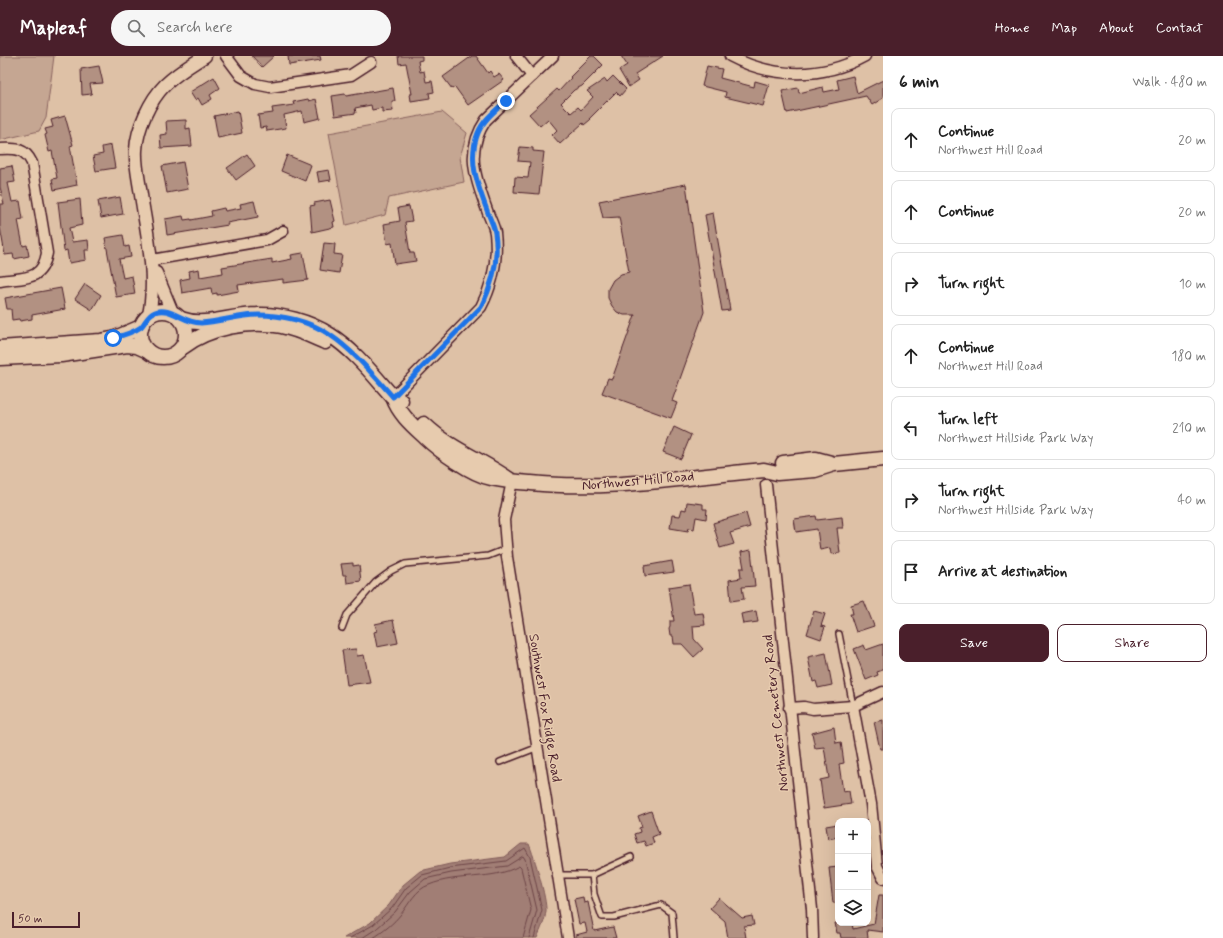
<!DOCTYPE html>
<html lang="en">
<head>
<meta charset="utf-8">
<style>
  :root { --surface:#fff; --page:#f6f6f6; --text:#222; --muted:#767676; --line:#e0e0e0; --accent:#4a1f2b }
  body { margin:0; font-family:Mynerve,sans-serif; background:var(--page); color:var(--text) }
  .controls { position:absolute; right:12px; bottom:12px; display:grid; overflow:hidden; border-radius:8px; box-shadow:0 4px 16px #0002 }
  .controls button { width:36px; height:36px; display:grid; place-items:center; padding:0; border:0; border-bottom:1px solid var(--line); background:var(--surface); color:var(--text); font:20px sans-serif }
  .scale { position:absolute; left:12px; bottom:10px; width:68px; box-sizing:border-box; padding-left:4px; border:2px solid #4a1f2b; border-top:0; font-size:11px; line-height:14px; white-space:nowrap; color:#4a1f2b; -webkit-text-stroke:3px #e7cbae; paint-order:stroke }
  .stop { position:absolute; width:12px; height:12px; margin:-9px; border:3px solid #1a73e8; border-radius:50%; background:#fff }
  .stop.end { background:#1a73e8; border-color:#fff; box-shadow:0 1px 4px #0008 }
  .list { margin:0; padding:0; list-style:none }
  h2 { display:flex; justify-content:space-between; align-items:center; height:52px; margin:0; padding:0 16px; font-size:17px }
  h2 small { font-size:13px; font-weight:400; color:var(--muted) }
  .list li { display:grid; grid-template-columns:26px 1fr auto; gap:12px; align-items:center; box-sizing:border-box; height:64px; margin:0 8px 8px; padding:0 8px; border:1px solid var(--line); border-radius:8px }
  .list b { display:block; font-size:15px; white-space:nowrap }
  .list p { margin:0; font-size:13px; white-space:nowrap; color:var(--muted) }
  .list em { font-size:13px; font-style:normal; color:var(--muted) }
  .actions { display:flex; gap:8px; padding:12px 16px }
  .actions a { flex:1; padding:9px 0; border:1px solid var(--accent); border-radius:8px; text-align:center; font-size:14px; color:var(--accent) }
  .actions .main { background:var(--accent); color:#fff }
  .icon { flex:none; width:22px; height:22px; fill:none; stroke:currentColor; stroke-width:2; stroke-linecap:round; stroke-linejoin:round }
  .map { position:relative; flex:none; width:883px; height:882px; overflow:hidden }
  header { display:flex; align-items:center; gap:24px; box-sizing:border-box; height:56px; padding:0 20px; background:var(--accent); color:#fff }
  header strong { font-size:19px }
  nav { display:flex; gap:22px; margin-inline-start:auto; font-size:14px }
  .search { width:280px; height:36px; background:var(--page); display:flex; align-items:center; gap:10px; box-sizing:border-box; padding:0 14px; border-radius:22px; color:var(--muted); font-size:15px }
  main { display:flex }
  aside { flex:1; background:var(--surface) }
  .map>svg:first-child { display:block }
  .green { fill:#c5a692; stroke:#88625e }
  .water { fill:#a17e74; stroke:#7e5857 }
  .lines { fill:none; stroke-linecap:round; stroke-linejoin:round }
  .shore { stroke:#6d4548; stroke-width:1 }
  .building { fill:#b29182; stroke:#4a1f2b }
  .service-casing { stroke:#4a1f2b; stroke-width:8 }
  .minor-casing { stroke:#4a1f2b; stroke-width:13 }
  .tertiary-casing { stroke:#4a1f2b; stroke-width:15 }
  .secondary-casing { stroke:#4a1f2b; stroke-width:17 }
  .service { stroke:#e7cbae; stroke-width:5 }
  .minor { stroke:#e7cbae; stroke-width:10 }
  .tertiary { stroke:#e7cbae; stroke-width:12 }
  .secondary { stroke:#e7cbae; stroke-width:14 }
  .route { stroke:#1a73e8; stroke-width:5 }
  .labels { text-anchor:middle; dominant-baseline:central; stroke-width:3; stroke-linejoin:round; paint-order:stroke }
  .street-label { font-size:14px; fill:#4a1f2b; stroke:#e7cbae }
</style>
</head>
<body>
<header>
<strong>Mapleaf</strong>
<div class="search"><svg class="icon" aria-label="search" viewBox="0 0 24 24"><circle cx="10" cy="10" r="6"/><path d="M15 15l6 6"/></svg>Search here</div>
<nav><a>Home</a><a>Map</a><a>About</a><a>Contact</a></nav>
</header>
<main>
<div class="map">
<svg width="883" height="882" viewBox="0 0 883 882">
  <rect width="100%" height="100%" fill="#dec1a6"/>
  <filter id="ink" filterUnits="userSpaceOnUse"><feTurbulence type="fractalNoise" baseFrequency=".025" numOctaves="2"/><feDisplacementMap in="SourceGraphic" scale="8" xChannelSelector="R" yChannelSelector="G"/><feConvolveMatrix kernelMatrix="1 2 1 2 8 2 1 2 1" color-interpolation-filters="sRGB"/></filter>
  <g filter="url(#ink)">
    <!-- green -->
    <g class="green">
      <polygon points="0,0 54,0 46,62 39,75 0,84"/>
      <polygon points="442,56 467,77 460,101 464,126 389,142 385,159 346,169 329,77"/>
    </g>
    <!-- water -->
    <path class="water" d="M 521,788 L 529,788 C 534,800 547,843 546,855 C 545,865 541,873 537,882 L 344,882 L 370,867 L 389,849 L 403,829 L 420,815 L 450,808 L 505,801 Z"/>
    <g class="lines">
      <!-- shore -->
      <g class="shore">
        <polyline points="350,882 373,869 392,852 406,832 422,819 450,812 506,805 525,792 530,801 542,854 534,882"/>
        <polyline points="362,882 376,873 395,856 410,836 425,823 451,817 507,810 523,800 525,803 537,854 529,882"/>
        <path d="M 373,882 C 383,876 394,867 401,858 C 409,848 416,833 429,829 C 458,817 492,825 519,810 L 521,812 L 531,854 L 523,882"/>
      </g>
    </g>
    <!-- building -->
    <g class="building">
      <polygon points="252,0 274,0 262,11"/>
      <polygon points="288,0 320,0 321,4 289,9"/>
      <polygon points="398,0 422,0 422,4 418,5 420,16 424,15 426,26 432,25 434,36 429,37 430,42 411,45 410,38 412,38 406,7 399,8"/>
      <polygon points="472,0 476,0 488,17 490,15 494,21 499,18 504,24 468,49 455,31 452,33 443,21"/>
      <polygon points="591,0 594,0 603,9 582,30 574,34 561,47 571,57 578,51 581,54 593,41 587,35 605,23 607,26 613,20 626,33 620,40 616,36 589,63 590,64 584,69 583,67 560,88 552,79 557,74 548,63 540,70 529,58 557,33 559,35 571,22 570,21"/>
      <polygon points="621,0 663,0 635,18 639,24 629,31 619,14 627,9"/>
      <polygon points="99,10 103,27 90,28 92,38 82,39 81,13"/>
      <polygon points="707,10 722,13 720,22 754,31 755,25 769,29 763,50 725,41 726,36 702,30"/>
      <polygon points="853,20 857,37 883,24 883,42 872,49 866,40 787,57 782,35 798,32 799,37 823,31 824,36 839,33 837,24"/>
      <polygon points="214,21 220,32 210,39 212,43 202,49 198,42 195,44 190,36"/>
      <polygon points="393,32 395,45 392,45 393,55 382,56 382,52 372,54 371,49 355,52 356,57 335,60 332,40 345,38 346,40"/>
      <polygon points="308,43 309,45 316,43 320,62 304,66 302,55 284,59 286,72 267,75 266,71 260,72 258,59 273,57 272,52 294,49 293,46"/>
      <polygon points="238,55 242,77 218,82 214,60"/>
      <polygon points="65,60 73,89 70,90 77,129 54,134 52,123 57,122 52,95 49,96 45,79 47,78 45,73 53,71 51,64"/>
      <polygon points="186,64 186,73 190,72 192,90 161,92 160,79 167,78 166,65"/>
      <polygon points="111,89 115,112 96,115 93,100 103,98 102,91"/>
      <polygon points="520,91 533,92 533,95 544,96 539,138 514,136 515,121 528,122 530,106 518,105"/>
      <polygon points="247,98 255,110 236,124 227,112"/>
      <polygon points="287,99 311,109 305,125 281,115"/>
      <polygon points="183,106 188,133 167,137 162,110"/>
      <polygon points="12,110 15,126 8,127 12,146 20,145 23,163 18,164 23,190 27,189 29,200 14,203 13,198 5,199 0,171 0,148 4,148 0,131 0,112"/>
      <polygon points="329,114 331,124 319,126 317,116"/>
      <polygon points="686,128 704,256 672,345 677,347 671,362 602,337 608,322 612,323 635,259 624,259 617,256 612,250 608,242 608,233 613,224 621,218 629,216 619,161 603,162 599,145"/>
      <polygon points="120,141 123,158 101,162 98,145"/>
      <polygon points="80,143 82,169 69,172 72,186 88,184 89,194 85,194 86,204 69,207 67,194 64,195 58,146"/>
      <polygon points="330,144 335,165 333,166 334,171 312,176 310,150 315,149 314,147"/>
      <polygon points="254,145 258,161 227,167 228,169 167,179 165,163 183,160 184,164 191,163 191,164 212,160 211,155 224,152 225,155 241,152 240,148"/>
      <polygon points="409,150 412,165 405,166 410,197 414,197 416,205 395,208 392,187 387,188 384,168 400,165 398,152"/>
      <polygon points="713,157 730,254 722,255 705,159"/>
      <polygon points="123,179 125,191 129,190 131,201 119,203 123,222 132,220 135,238 116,241 105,182"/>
      <polygon points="324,187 335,188 334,198 342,199 339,217 320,214"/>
      <polygon points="303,197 308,224 283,227 283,223 238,229 239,235 217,239 217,237 212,238 211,232 182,237 180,224 190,222 189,215 199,213 200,221 223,217 222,211 272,203 272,207 292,203 291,199"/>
      <polygon points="85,228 101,239 92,254 75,243"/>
      <polygon points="61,232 65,253 32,259 32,263 20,265 19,263 12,264 11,253 7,253 5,242"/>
      <polygon points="674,371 691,379 681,403 663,396"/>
      <polygon points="687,446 703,448 703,453 707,453 706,463 696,461 694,473 689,472 688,475 670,472 672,459 680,460 682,453 686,454"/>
      <polygon points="746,457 750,471 730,477 734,488 720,492 713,467"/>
      <polygon points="816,460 817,464 842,461 843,472 837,472 840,497 831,498 830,492 820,494 817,473 796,476 794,463"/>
      <polygon points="751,494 755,530 742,531 744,543 731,545 729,524 741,522 740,512 744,512 741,496"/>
      <polygon points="672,505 674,516 645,520 644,510"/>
      <polygon points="353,507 353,510 359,509 361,525 347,527 346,519 343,519 341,508"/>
      <polygon points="689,528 694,558 703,557 705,569 693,570 694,583 703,593 694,601 682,588 674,588 673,580 670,580 669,573 670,571 670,565 674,565 669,531"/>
      <polygon points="864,545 874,570 856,576 850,558 853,558 851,549"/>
      <polygon points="756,555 758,566 743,568 741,558"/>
      <polygon points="814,555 825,558 821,570 825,571 821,583 807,578"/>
      <polygon points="393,564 398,587 377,591 374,576 377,575 375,568"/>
      <polygon points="883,588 883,614 877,616 878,619 866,624 854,593 864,589 866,594"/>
      <polygon points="356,593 357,600 364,599 370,626 347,629 342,594"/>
      <polygon points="826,597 832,629 818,632 816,625 813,626 808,601"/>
      <polygon points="883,664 883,693 880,693 874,666"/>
      <polygon points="834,671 836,687 841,686 844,707 839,708 843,736 849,735 851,748 824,752 820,724 829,722 824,691 815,692 812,677"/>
      <polygon points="651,755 659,778 652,781 654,787 646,790 644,785 637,787 634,778 640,776 639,772 642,771 638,760"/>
      <polygon points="838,768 838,781 828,783 826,770"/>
      <polygon points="838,811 838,847 833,847 829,812"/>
      <polygon points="879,839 883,839 883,876 867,874 868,882 841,882 840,877 837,877 835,867 852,867 853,873 874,868"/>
      <polygon points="583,841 584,847 588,846 594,875 613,871 616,882 576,882 576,879 587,876 585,867 579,868 574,843"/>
      <polygon points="719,842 742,862 752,860 754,869 744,870 746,882 728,882 725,865 710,852"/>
    </g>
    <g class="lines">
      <!-- service casing -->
      <g class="service-casing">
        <g id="service">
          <polyline points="342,572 347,559 376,526 391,515 405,508 488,500 506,493"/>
          <polyline points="839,578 853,650"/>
          <polyline points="500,706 536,692"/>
          <polyline points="557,819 592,819 631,801"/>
          <polyline points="592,819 594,838 602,861 614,861 661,849 672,857 674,882"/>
        </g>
      </g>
      <!-- minor casing -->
      <g class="minor-casing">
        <g id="minor">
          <polyline points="226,0 241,20 255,28 270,31 351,19 371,6"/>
          <polyline points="516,0 532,20"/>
          <path d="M 730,0 C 773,23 823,23 865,0"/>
          <path d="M 0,93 C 15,92 25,92 32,107 L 47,197 C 42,226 24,221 0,225"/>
          <polyline points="152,204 267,184 283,175"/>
          <path d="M 393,341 L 481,251 C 493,228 498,203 495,177 C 494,170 490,163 488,157 C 476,123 464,96 486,64 L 553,0"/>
          <polyline points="512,425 504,464 507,501 568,882"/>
          <polyline points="766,429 812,853 813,882"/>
          <polyline points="853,650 871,748 877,810 883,822"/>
          <polyline points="789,652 804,651 813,653 853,650 883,636"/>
        </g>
      </g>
      <!-- tertiary casing -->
      <g class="tertiary-casing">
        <g id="tertiary">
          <polyline points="156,217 172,256"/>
          <path d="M 149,259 C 157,219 147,179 141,139 C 139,124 135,109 136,94 C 137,72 150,44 165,29 C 177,17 191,9 205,0"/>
        </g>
      </g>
      <!-- secondary casing -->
      <g class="secondary-casing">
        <g id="secondary">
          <circle cx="163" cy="278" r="23"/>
          <path d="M 181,263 C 206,272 231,259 257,259 C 281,258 310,266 330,279 C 354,294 374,320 393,341 L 401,345"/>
          <path d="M 183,291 C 209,271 250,264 281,270 C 297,273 311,280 325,286"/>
          <polyline points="0,292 101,285 113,283 141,271"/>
          <polyline points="0,302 61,299 127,289 137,290 146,294"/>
          <path d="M 393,341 C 399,358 412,369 425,381 C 440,395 471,418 491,422 C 504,425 518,426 531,427 C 608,435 687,421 764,414 L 777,417 L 815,414 L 834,408 L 883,403"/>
          <path d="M 424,368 C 451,394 481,403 510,424"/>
          <polyline points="783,407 816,403 831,407"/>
        </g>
      </g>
      <!-- service -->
      <use href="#service" class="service"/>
      <!-- minor -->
      <use href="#minor" class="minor"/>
      <!-- tertiary -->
      <use href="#tertiary" class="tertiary"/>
      <!-- secondary -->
      <use href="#secondary" class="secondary"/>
    </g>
  </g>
  <g class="lines" filter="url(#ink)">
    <!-- route -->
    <path class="route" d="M 113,282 C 121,280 134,276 141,271 C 146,266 147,259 155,256 C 171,250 182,267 201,267 C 220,266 239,259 258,259 C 282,259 310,265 330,279 C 354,295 374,320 393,341 L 481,251 C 493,228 499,203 495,177 C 494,170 490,163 488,157 C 478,130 467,104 478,77 C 483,64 496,54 506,45"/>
  </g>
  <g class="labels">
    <!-- street labels -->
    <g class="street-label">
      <text transform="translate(638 425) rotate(-5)">Northwest Hill Road</text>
      <text transform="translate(545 652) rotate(81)">Southwest Fox Ridge Road</text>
      <text transform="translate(776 657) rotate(-96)">Northwest Cemetery Road</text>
    </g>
  </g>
</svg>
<div class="controls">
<button>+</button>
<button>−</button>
<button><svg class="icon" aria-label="layers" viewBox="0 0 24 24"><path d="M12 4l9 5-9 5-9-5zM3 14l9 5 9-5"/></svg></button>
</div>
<div class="scale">50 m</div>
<div class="stop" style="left:113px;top:282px"></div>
<div class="stop end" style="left:506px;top:45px"></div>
</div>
<aside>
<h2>6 min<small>Walk · 480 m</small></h2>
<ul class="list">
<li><svg class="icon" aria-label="ahead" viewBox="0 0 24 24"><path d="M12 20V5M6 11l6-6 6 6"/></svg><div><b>Continue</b><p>Northwest Hill Road</p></div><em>20 m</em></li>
<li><svg class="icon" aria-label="ahead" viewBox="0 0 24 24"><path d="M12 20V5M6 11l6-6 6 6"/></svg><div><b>Continue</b></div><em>20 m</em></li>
<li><svg class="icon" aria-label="right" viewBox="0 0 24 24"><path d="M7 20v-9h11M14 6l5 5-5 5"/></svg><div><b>Turn right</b></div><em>10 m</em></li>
<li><svg class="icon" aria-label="ahead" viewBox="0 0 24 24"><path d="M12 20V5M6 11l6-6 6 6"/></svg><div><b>Continue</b><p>Northwest Hill Road</p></div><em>180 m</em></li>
<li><svg class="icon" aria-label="left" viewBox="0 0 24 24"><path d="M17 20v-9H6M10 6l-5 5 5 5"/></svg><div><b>Turn left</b><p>Northwest Hillside Park Way</p></div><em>210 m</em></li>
<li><svg class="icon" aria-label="right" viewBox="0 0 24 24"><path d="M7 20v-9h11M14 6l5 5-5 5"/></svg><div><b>Turn right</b><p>Northwest Hillside Park Way</p></div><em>40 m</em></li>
<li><svg class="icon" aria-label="arrive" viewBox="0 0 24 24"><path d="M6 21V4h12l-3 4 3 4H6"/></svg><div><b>Arrive at destination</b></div></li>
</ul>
<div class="actions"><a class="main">Save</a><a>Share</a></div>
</aside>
</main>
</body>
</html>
